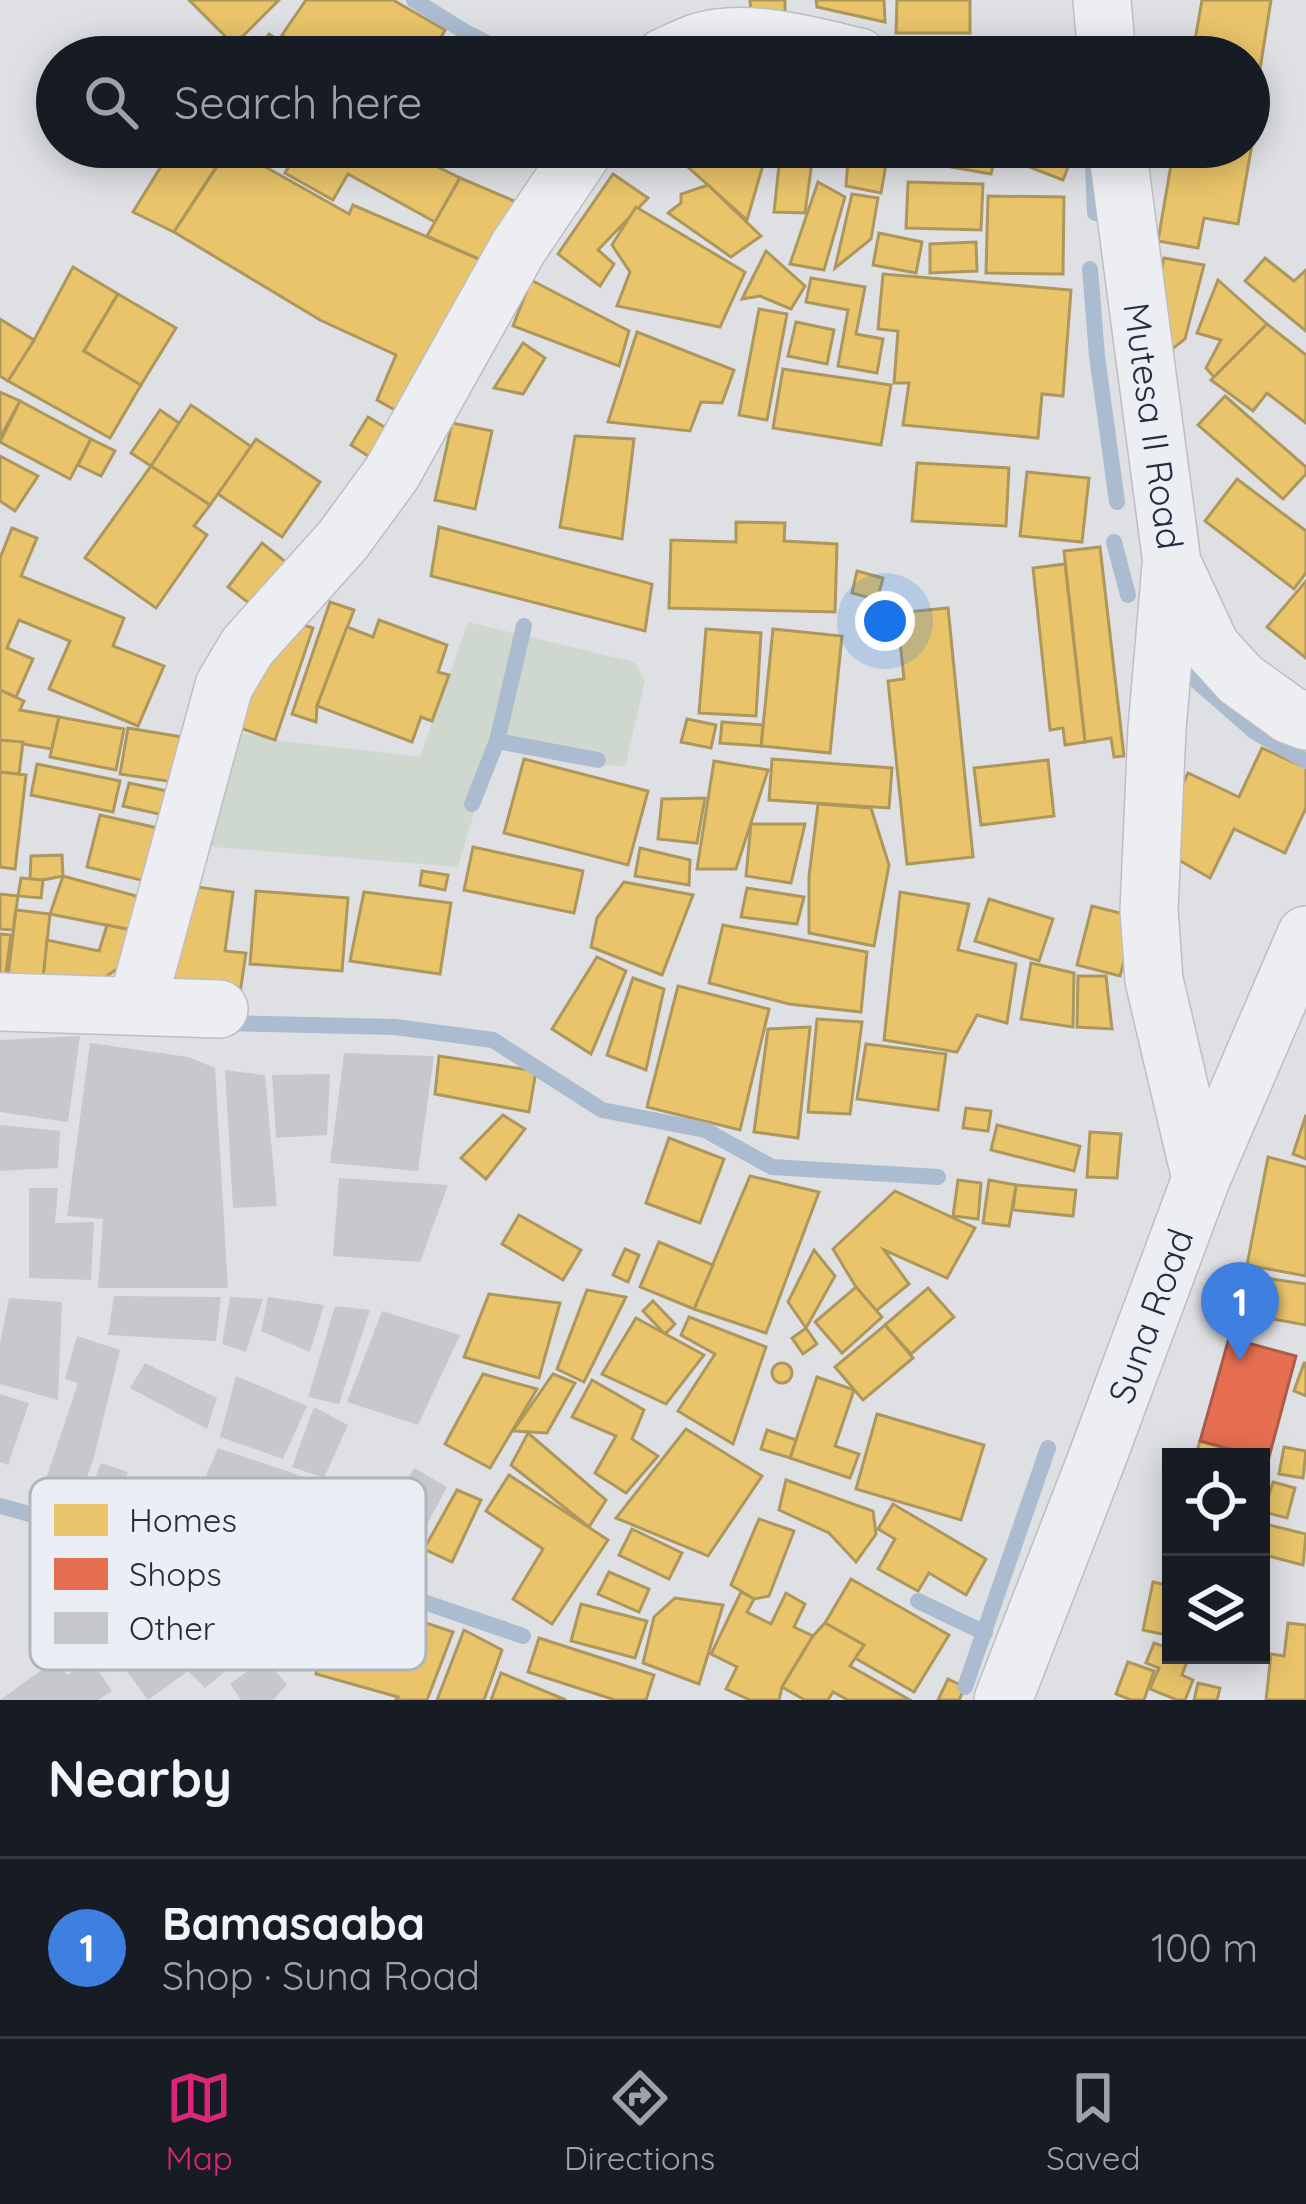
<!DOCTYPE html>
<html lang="en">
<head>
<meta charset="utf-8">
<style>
  :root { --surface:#171b24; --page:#20242c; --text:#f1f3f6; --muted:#9ea1a6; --line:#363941; --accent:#db2777 }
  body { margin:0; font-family:Quicksand,sans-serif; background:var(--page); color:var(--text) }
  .controls { position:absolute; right:36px; bottom:36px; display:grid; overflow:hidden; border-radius:0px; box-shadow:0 6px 30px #0003 }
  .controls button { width:108px; height:108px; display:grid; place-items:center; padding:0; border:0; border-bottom:3px solid var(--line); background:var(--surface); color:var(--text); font:60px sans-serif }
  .you { position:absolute; left:885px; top:621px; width:42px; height:42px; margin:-30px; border:9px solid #fff; border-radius:50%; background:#1a73e8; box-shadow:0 0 0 18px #1a73e833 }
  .badge { display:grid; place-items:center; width:78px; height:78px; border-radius:50%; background:var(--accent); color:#fff; font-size:39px; font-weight:700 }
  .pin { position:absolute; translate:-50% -99px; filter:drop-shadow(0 3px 6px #0008) }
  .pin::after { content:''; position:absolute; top:63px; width:42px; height:36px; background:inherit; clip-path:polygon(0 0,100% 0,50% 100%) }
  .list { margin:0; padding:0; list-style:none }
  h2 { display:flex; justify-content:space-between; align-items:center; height:156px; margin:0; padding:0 48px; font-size:51px }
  h2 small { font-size:39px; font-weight:400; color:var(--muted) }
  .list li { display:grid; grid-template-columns:78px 1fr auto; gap:36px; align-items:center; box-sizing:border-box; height:180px; padding:0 48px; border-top:3px solid var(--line) }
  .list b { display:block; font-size:45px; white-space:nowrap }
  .list p { margin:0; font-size:39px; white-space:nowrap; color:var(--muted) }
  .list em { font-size:39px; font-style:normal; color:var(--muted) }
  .icon { flex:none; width:66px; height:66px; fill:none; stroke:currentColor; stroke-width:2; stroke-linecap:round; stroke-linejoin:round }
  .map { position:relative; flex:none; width:1306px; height:1700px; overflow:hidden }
  .search { position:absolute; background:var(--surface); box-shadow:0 6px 30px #0003; left:36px; right:36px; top:36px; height:132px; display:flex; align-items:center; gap:30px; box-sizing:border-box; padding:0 42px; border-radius:66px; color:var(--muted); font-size:45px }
  .sheet { height:336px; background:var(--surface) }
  nav { display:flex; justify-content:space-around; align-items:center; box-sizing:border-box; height:168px; border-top:3px solid var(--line); background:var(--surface); font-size:33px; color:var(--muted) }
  nav a { display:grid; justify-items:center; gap:6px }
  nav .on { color:var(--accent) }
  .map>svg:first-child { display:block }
  .green { fill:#ced8ce }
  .homes { fill:#e9c46a; stroke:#ae975c; stroke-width:3 }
  .shops { fill:#e76f51; stroke:#ad5b4b; stroke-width:3 }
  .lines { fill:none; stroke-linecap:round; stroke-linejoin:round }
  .stream { stroke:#abbcd0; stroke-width:16 }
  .building { fill:#c7c8cc }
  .minor-casing { stroke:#bdbec2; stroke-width:60 }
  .minor { stroke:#edeef1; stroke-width:57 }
  .labels { text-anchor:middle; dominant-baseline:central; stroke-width:12; stroke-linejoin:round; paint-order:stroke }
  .street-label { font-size:36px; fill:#252d3d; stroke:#ebeef4 }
  .key { fill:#ebeef4; stroke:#b0b4bd; stroke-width:3 }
  .key-label { font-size:33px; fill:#252d3d }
</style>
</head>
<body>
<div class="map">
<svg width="1306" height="1700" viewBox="0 0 1306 1700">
  <rect width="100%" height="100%" fill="#dfe0e4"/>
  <!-- green -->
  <polygon class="green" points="468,622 634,662 645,680 625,767 493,748 458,867 190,845 226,730 275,740 420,757"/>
  <!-- homes -->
  <g class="homes">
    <polygon points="189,0 279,0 234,45"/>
    <polygon points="306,0 393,0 445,30 430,57 315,57 282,35"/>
    <polygon points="750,0 785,0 785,17 751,17"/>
    <polygon points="816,0 884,0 885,22 817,7"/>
    <polygon points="897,0 970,0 970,33 896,33"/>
    <polygon points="1202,0 1271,0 1257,88 1249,87 1249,57 1192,57"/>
    <polygon points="269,34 304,57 254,57"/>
    <polygon points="1249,132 1254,133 1238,224 1204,218 1198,248 1158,241 1174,147 1249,147"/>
    <polygon points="173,147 229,147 174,232 133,212"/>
    <polygon points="230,147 349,214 353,205 495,266 411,419 377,400 396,355 320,320 174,232"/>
    <polygon points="246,147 284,147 273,164"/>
    <polygon points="300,147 397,147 460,178 435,222 348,174 333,200 285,173"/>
    <polygon points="693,147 738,150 739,147 755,147 767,151 747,220 680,160"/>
    <polygon points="781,147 814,147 805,213 774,212"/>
    <polygon points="849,147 889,147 881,193 846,186"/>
    <polygon points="907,147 998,147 991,174 906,159"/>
    <polygon points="1020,147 1076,147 1063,180 1014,161"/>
    <polygon points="613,174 648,198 598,250 614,264 600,286 558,254"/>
    <polygon points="460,178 526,206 495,266 427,236"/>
    <polygon points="818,182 845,197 824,270 790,264"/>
    <polygon points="908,182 983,184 981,230 906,228"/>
    <polygon points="708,185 761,236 731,257 668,213 681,203 681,194"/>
    <polygon points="852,194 878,198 871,239 835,268"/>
    <polygon points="988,196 1064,197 1063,274 986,273"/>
    <polygon points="636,207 745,272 720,327 617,306 630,272 612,245"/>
    <polygon points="879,233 922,242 916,273 873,265"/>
    <polygon points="976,242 977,271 930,273 930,244"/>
    <polygon points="766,251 805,286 791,309 760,296 742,299"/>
    <polygon points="1164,258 1204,265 1185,339 1166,354 1153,306"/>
    <polygon points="1265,258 1294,281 1306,270 1306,331 1245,281"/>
    <polygon points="73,267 118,294 84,351 141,385 110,438 8,381 34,340"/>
    <polygon points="883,274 1071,290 1063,396 1042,394 1038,438 903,425 909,383 894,383 898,331 878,329"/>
    <polygon points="811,278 865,287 856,334 883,339 877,373 838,366 848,310 806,302"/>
    <polygon points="531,280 629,331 619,366 513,326"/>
    <polygon points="1218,280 1267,324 1214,377 1206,368 1221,340 1197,333"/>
    <polygon points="118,294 176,328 141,385 84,351"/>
    <polygon points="759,309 787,314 767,420 739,415"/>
    <polygon points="0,319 34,340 8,381 0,376"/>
    <polygon points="796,322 834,330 827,364 788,356"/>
    <polygon points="1267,324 1306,355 1306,423 1267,393 1253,411 1211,380"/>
    <polygon points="637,332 734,370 722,403 701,402 690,431 608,422"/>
    <polygon points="523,343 545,358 523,394 494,388"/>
    <polygon points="783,369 891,385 881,445 773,428"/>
    <polygon points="0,392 20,401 0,438"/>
    <polygon points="1225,396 1306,467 1306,474 1283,499 1198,425"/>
    <polygon points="20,401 91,439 70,479 0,442"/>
    <polygon points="191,405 252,447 210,505 151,466"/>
    <polygon points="160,410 179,423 151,466 131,453"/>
    <polygon points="368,417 399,436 382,465 351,445"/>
    <polygon points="452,423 492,431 475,509 435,500"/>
    <polygon points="575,436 634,439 622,539 560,527"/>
    <polygon points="91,439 115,451 101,476 78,465"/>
    <polygon points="256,439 320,482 282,537 218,494"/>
    <polygon points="0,456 38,476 15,511 0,501"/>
    <polygon points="917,463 1009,468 1006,526 912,521"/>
    <polygon points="151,466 210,505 194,526 207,535 156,608 85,558"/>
    <polygon points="1027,472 1089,478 1082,542 1020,536"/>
    <polygon points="1237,479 1306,531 1306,573 1294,589 1205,521"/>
    <polygon points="736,522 785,523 784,541 837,544 835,612 669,608 671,540 736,542"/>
    <polygon points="439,527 652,584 645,631 431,576"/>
    <polygon points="12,528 37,538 21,576 124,618 113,646 164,666 138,726 49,689 70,641 19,620 7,648 33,659 16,697 0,690 0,558"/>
    <polygon points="262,543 292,567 258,610 228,587"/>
    <polygon points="1100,547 1124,756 1114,757 1111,738 1085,742 1064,551"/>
    <polygon points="1065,564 1085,742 1065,745 1063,728 1050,730 1033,568"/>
    <polygon points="857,571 883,578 877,600 852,593"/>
    <polygon points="1306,581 1306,658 1267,627"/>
    <polygon points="330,602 354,610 317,706 316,722 292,714"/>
    <polygon points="948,608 973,857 907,864 888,681 904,679 897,613"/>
    <polygon points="278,617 313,628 275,740 240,728"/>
    <polygon points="379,620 447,645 438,672 449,675 432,721 421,717 412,742 317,706 347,627 373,637"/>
    <polygon points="706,629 761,633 756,716 699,713"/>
    <polygon points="773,629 842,636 830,753 761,746"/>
    <polygon points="0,690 24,701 20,710 59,717 52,749 0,740"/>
    <polygon points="59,717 124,729 116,770 50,757"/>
    <polygon points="687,719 716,725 711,748 681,742"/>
    <polygon points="722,722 763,725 761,746 720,743"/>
    <polygon points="128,728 188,738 181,783 120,774"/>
    <polygon points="0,740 23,742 19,774 0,772"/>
    <polygon points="1262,748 1306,768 1306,808 1285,853 1234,829 1210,878 1158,848 1169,812 1188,773 1239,797"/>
    <polygon points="524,759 648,791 628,865 504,833"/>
    <polygon points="772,759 892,768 889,808 769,800"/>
    <polygon points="1048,760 1054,816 981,825 974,768"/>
    <polygon points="714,761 768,770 736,869 697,869"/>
    <polygon points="37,764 120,781 113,812 31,795"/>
    <polygon points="0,772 26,775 15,869 0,867"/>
    <polygon points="129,783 172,792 168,816 123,806"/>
    <polygon points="705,798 697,843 658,839 662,799"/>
    <polygon points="818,804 871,808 889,865 874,946 809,933 809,876"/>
    <polygon points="100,815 162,829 149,882 87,867"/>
    <polygon points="751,824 805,824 791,883 746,876"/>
    <polygon points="473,847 583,871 574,913 464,890"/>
    <polygon points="640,848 690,860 689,885 635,876"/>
    <polygon points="62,855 63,876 43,880 30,879 31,856"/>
    <polygon points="422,871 448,875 445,890 420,885"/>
    <polygon points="63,876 140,897 131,930 50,914"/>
    <polygon points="21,878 43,880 41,898 18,896"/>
    <polygon points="624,882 693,895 662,975 591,947 597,918"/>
    <polygon points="183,885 233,892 225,951 246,953 240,993 170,984"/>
    <polygon points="747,888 804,897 797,924 741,917"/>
    <polygon points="256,891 348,898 342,971 250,964"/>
    <polygon points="364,892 451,903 440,974 350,961"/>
    <polygon points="900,892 969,904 958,950 1016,964 1007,1023 977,1015 957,1052 884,1040"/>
    <polygon points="0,894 18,896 13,930 0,929"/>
    <polygon points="989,899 1053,919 1039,961 975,941"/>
    <polygon points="1092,906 1136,917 1120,976 1077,965"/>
    <polygon points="16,910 50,914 43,980 8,976"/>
    <polygon points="107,925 131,930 123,965 98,982 43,980 47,940 99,951"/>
    <polygon points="723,925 867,952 861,1012 789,1004 709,983"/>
    <polygon points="0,934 11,935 5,979 0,978"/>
    <polygon points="597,957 626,971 591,1054 552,1029"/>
    <polygon points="1031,963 1074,973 1073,1027 1021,1019"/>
    <polygon points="1078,976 1106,976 1112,1029 1077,1027"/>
    <polygon points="633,978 664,989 646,1070 607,1055"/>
    <polygon points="678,986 769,1009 740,1130 647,1107"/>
    <polygon points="817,1019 862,1022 850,1114 808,1112"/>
    <polygon points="810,1027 798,1138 754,1132 768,1029"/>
    <polygon points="866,1044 946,1054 938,1110 857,1099"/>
    <polygon points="439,1056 536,1071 529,1112 435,1094"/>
    <polygon points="966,1108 991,1111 988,1131 963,1128"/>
    <polygon points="503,1115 525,1129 486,1179 461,1158"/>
    <polygon points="1306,1115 1306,1159 1293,1154"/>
    <polygon points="997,1125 1080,1146 1074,1171 991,1150"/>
    <polygon points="1090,1132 1121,1134 1117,1178 1087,1177"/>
    <polygon points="669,1138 724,1159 700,1223 646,1203"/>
    <polygon points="1268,1157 1306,1167 1306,1276 1247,1265"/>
    <polygon points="750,1176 819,1192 766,1333 694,1309"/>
    <polygon points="958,1180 981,1183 978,1219 953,1216"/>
    <polygon points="989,1180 1016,1185 1009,1226 983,1223"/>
    <polygon points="1016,1185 1076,1190 1073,1216 1013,1210"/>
    <polygon points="895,1191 975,1228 947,1278 884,1250 909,1284 876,1311 856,1287 833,1249"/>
    <polygon points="519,1215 581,1250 563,1280 502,1244"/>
    <polygon points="659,1242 713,1265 694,1309 640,1287"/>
    <polygon points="625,1249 639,1255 628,1282 613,1275"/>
    <polygon points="814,1250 835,1276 806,1328 788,1302"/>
    <polygon points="1243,1275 1306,1284 1306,1325 1234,1312"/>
    <polygon points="856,1287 882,1317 842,1353 815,1322"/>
    <polygon points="928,1288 954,1317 911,1354 885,1325"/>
    <polygon points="587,1290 626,1297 584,1382 557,1369"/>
    <polygon points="489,1294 560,1303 539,1378 464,1357"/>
    <polygon points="653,1301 675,1324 665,1334 643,1311"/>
    <polygon points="689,1317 766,1347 733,1444 678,1411 715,1354 681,1335"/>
    <polygon points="636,1318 704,1355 666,1404 602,1374"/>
    <polygon points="885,1325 913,1358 863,1400 835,1367"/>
    <polygon points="806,1328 817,1344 803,1354 792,1338"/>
    <polygon points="1304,1363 1306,1363 1306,1396 1294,1391"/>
    <circle cx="782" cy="1373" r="10"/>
    <polygon points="483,1374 537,1389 490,1468 445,1444"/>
    <polygon points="553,1374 575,1383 547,1433 513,1431"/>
    <polygon points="817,1377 854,1390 835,1446 859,1454 850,1478 790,1458"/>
    <polygon points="592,1380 644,1410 632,1439 658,1456 626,1493 595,1473 616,1436 572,1417"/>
    <polygon points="877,1414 984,1445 961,1520 856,1489"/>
    <polygon points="686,1429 762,1476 708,1556 616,1518"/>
    <polygon points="767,1430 796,1440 790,1458 761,1449"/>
    <polygon points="528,1433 606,1500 589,1527 511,1465"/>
    <polygon points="1200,1441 1253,1457 1195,1457"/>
    <polygon points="1284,1447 1306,1451 1303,1478 1279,1474"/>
    <polygon points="509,1475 608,1540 552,1624 513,1599 543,1549 486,1511"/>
    <polygon points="786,1480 873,1511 876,1534 856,1562 829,1533 779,1510"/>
    <polygon points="1273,1482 1295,1488 1287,1518 1264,1512"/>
    <polygon points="457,1490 481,1500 452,1562 424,1549"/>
    <polygon points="893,1504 986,1559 966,1595 929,1573 918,1591 878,1569 895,1539 878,1529"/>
    <polygon points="759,1519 794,1531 769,1596 754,1599 731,1585"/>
    <polygon points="1261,1523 1306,1534 1303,1565 1261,1554"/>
    <polygon points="632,1529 682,1553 669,1579 619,1555"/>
    <polygon points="609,1572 649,1589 639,1612 598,1594"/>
    <polygon points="851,1579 949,1635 914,1692 855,1658 864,1645 825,1623"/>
    <polygon points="1153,1582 1171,1586 1171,1636 1143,1630"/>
    <polygon points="327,1590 453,1632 427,1700 396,1700 398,1697 316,1674"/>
    <polygon points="741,1592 754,1599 747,1612 771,1624 786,1593 805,1604 794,1627 813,1636 782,1687 779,1700 750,1700 726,1689 737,1667 711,1654"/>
    <polygon points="675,1598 723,1605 699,1684 643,1663 654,1617"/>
    <polygon points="581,1604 647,1621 635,1658 571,1641"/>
    <polygon points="825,1623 864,1645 850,1666 910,1700 848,1700 833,1692 828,1700 805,1700 782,1687 813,1636"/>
    <polygon points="1288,1623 1306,1625 1306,1700 1266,1700 1271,1654 1284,1656"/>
    <polygon points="464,1630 502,1650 484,1700 437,1700"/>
    <polygon points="539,1638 654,1675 646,1700 615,1700 528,1672"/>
    <polygon points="1154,1643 1171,1649 1171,1655 1189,1656 1182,1675 1193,1680 1185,1700 1177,1700 1150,1689 1159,1668 1146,1663"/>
    <polygon points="1128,1662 1154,1671 1144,1700 1131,1700 1116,1694"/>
    <polygon points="501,1673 566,1700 491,1700"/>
    <polygon points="948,1679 965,1687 959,1700 938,1700"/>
    <polygon points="1198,1683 1220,1688 1217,1700 1194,1700"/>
  </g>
  <!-- shops -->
  <polygon class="shops" points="1229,1338 1296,1356 1268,1461 1261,1457 1200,1441"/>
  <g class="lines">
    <!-- stream -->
    <g class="stream">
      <polyline points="414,0 467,33 515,57"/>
      <polyline points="1093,166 1095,213"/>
      <polyline points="1090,269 1097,356 1117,502"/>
      <polyline points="1114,542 1128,595"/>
      <polyline points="1192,677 1255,732 1306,761"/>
      <polyline points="497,741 598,760"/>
      <polyline points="472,804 497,741 524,626"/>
      <polyline points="223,1023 395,1027 493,1040 602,1110 705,1130 772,1167 938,1177"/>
      <polyline points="0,1506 63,1523 166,1560 214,1572 348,1581 392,1591 523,1636"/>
      <polyline points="918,1601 985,1633"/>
      <polyline points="965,1687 1048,1448"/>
    </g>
  </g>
  <!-- building -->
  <g class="building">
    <polygon points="80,1036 68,1122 0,1112 0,1040"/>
    <polygon points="90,1043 188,1057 215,1068 228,1288 98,1288 103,1219 67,1216"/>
    <polygon points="344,1053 434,1056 418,1171 330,1163"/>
    <polygon points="225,1070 265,1075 277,1206 233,1208"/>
    <polygon points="330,1074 327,1135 276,1138 272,1075"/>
    <polygon points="0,1125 60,1131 58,1168 0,1171"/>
    <polygon points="339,1178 448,1185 420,1262 333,1256"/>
    <polygon points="29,1188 58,1188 55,1223 94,1222 91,1280 29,1278"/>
    <polygon points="114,1296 221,1297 216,1341 108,1335"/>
    <polygon points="230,1297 263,1299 246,1352 222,1344"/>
    <polygon points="268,1297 324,1305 310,1352 261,1331"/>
    <polygon points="9,1298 62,1302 58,1400 0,1384 0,1343"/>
    <polygon points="335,1306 370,1310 339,1404 308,1397"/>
    <polygon points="382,1311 460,1335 418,1425 347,1402"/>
    <polygon points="77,1336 120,1350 93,1461 79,1497 42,1491 78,1383 65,1379"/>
    <polygon points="145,1363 217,1398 207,1429 130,1388"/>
    <polygon points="236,1376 307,1406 283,1459 220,1437"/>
    <polygon points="0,1394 29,1403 8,1465 0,1462"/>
    <polygon points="314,1407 348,1425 324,1478 292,1467"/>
    <polygon points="218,1448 322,1483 292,1561 204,1551 219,1505 197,1497"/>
    <polygon points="101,1463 128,1472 106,1526 79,1519"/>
    <polygon points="414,1468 447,1487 398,1579 360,1558"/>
    <polygon points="168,1587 240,1659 205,1688 188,1671 148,1700 126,1670 152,1651 127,1621"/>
    <polygon points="265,1658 287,1685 273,1700 241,1700 230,1684"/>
    <polygon points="57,1659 67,1675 91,1660 112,1691 98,1700 0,1700"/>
  </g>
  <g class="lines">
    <!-- minor casing -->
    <g class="minor-casing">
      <g id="minor">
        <polyline points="1102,0 1107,57"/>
        <path d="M 664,57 C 676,52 687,46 699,42 C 746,27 812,46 859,57"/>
        <polyline points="1117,147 1172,563 1211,647 1240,679 1290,715 1306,721"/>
        <polyline points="1171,566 1157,729 1149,910 1154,980 1201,1179"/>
        <polyline points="0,1002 219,1009"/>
        <polyline points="137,1005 224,686 247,647 343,540 392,473 518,248 586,147"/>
        <polyline points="1003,1700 1096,1461 1201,1179 1306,935"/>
      </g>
    </g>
    <!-- minor -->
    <use href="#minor" class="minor"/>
  </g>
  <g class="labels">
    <!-- street labels -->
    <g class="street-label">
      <text transform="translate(1154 426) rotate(82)">Mutesa II Road</text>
      <text transform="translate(1150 1316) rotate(-70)">Suna Road</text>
    </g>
  </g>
  <!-- legend -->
  <rect x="30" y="1478" width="396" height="192" rx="18" class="key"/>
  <rect x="54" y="1504" width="54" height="32" fill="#e9c46a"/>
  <rect x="54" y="1558" width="54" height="32" fill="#e76f51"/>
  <rect x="54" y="1612" width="54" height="32" fill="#c7c8cc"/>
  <g class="key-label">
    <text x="129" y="1532">Homes</text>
    <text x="129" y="1586">Shops</text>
    <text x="129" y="1640">Other</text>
  </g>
</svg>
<div class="controls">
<button><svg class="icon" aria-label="locate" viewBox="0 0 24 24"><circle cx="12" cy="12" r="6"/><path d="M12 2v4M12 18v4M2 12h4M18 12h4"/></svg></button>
<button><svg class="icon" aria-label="layers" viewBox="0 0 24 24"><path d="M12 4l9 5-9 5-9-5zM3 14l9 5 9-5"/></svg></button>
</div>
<div class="you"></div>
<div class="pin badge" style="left:1240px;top:1361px;background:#3f7fe0">1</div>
<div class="search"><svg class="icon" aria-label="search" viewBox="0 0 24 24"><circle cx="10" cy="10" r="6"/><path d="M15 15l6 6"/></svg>Search here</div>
</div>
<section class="sheet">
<h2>Nearby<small></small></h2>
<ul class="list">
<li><span class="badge" style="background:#3f7fe0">1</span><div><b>Bamasaaba</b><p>Shop · Suna Road</p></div><em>100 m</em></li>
</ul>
</section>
<nav>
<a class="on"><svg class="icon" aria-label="map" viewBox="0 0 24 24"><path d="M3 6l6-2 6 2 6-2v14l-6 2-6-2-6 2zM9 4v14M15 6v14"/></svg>Map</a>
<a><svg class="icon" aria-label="directions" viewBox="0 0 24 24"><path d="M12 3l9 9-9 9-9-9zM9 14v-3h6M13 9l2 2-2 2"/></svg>Directions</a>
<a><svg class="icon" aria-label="saved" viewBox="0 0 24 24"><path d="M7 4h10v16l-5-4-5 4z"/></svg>Saved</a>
</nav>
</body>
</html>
